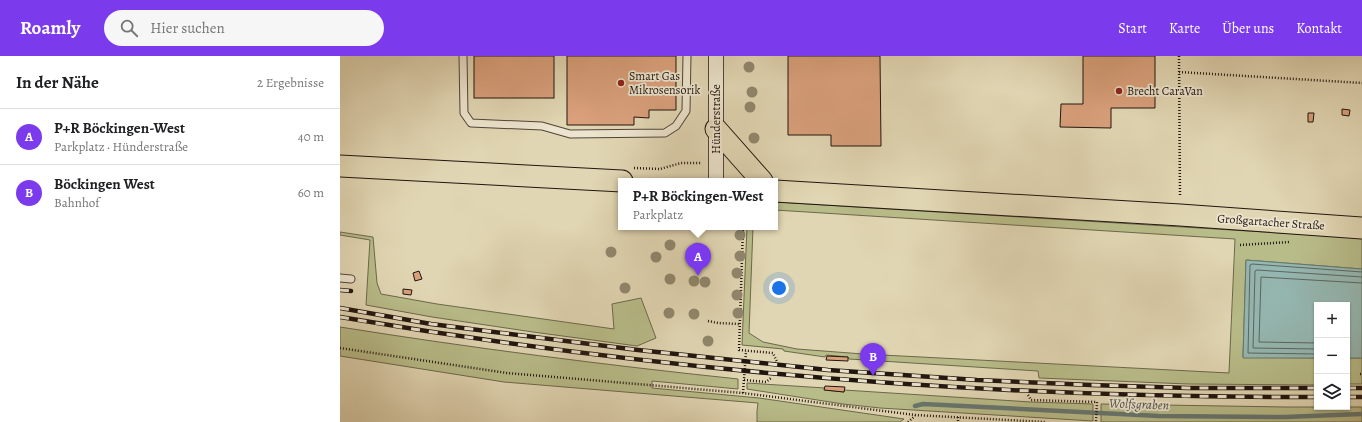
<!DOCTYPE html>
<html lang="de">
<head>
<meta charset="utf-8">
<style>
  :root { --surface:#fff; --page:#f6f6f6; --text:#202124; --muted:#757577; --line:#e0e0e0; --accent:#7c3aed }
  body { margin:0; font-family:Alegreya,serif; background:var(--page); color:var(--text) }
  .controls { position:absolute; right:12px; bottom:12px; display:grid; overflow:hidden; border-radius:0px; box-shadow:0 1px 3px #0004 }
  .controls button { width:36px; height:36px; display:grid; place-items:center; padding:0; border:0; border-bottom:1px solid var(--line); background:var(--surface); color:var(--text); font:20px sans-serif }
  .you { position:absolute; left:439px; top:232px; width:14px; height:14px; margin:-10px; border:3px solid #fff; border-radius:50%; background:#1a73e8; box-shadow:0 0 0 6px #1a73e833 }
  .badge { display:grid; place-items:center; width:26px; height:26px; border-radius:50%; background:var(--accent); color:#fff; font-size:13px; font-weight:700 }
  .pin { position:absolute; translate:-50% -33px; filter:drop-shadow(0 1px 2px #0008) }
  .pin::after { content:''; position:absolute; top:21px; width:14px; height:12px; background:inherit; clip-path:polygon(0 0,100% 0,50% 100%) }
  .popup { position:absolute; left:278px; top:122px; width:160px; height:52px; box-sizing:border-box; display:grid; place-content:center; border-radius:0px; background:var(--surface); filter:drop-shadow(0 1px 3px #0005); font-size:13px; white-space:nowrap; color:var(--muted) }
  .popup b { font-size:15px; color:var(--text) }
  .popup::after { content:''; position:absolute; left:50%; top:100%; margin-left:-8px; border:8px solid transparent; border-top-color:var(--surface) }
  .list { margin:0; padding:0; list-style:none }
  h2 { display:flex; justify-content:space-between; align-items:center; height:52px; margin:0; padding:0 16px; font-size:17px }
  h2 small { font-size:13px; font-weight:400; color:var(--muted) }
  .list li { display:grid; grid-template-columns:26px 1fr auto; gap:12px; align-items:center; box-sizing:border-box; height:56px; padding:0 16px; border-top:1px solid var(--line) }
  .list b { display:block; font-size:15px; white-space:nowrap }
  .list p { margin:0; font-size:13px; white-space:nowrap; color:var(--muted) }
  .list em { font-size:13px; font-style:normal; color:var(--muted) }
  .icon { flex:none; width:22px; height:22px; fill:none; stroke:currentColor; stroke-width:2; stroke-linecap:round; stroke-linejoin:round }
  .map { position:relative; flex:none; width:1022px; height:366px; overflow:hidden }
  header { display:flex; align-items:center; gap:24px; box-sizing:border-box; height:56px; padding:0 20px; background:var(--accent); color:#fff }
  header strong { font-size:19px }
  nav { display:flex; gap:22px; margin-inline-start:auto; font-size:14px }
  .search { width:280px; height:36px; background:var(--page); display:flex; align-items:center; gap:10px; box-sizing:border-box; padding:0 14px; border-radius:22px; color:var(--muted); font-size:15px }
  main { display:flex }
  aside { flex:1; background:var(--surface) }
  .map>svg:first-child { display:block }
  .green { fill:#b8bc89; stroke:#6c684c }
  .water { fill:#95b8b2; stroke:#677771 }
  .lines { fill:none; stroke-linecap:round; stroke-linejoin:round }
  .shore { stroke:#5b6660; stroke-width:1 }
  .stream { stroke:#677771; stroke-width:4.5 }
  .building { fill:#d9a07b; stroke:#21150f }
  .service-casing { stroke:#514538; stroke-width:9 }
  .minor-casing { stroke:#514538; stroke-width:16 }
  .primary-casing { stroke:#21150f; stroke-width:23 }
  .path { stroke:#21150f; stroke-width:2.5; stroke-dasharray:1 2; stroke-linecap:butt }
  .service { stroke:#ece4ce; stroke-width:7 }
  .minor { stroke:#ece4ce; stroke-width:14 }
  .primary { stroke:#e1d6b3; stroke-width:21 }
  .rail-casing { stroke:#21150f; stroke-width:4.5 }
  .rail { stroke:#ece4ce; stroke-width:3; stroke-dasharray:9; stroke-linecap:butt }
  .tree { fill:#90876d }
  .poi-dot { fill:#8f2418; stroke:#ece4ce; stroke-width:1.5 }
  .labels { text-anchor:middle; dominant-baseline:central; stroke-width:3.5; stroke-linejoin:round; paint-order:stroke }
  .poi-label { font-size:12px; fill:#21150f; stroke:#ece4ce; text-anchor:start }
  .street-label { font-size:12px; fill:#21150f; stroke:#ece4ce }
  .water-label { font-size:13px; font-style:italic; fill:#4a4e48; stroke:#ece4ce }
</style>
</head>
<body>
<header>
<strong>Roamly</strong>
<div class="search"><svg class="icon" aria-label="search" viewBox="0 0 24 24"><circle cx="10" cy="10" r="6"/><path d="M15 15l6 6"/></svg>Hier suchen</div>
<nav><a>Start</a><a>Karte</a><a>Über uns</a><a>Kontakt</a></nav>
</header>
<main>
<aside>
<h2>In der Nähe<small>2 Ergebnisse</small></h2>
<ul class="list">
<li><span class="badge">A</span><div><b>P+R Böckingen-West</b><p>Parkplatz · Hünderstraße</p></div><em>40 m</em></li>
<li><span class="badge">B</span><div><b>Böckingen West</b><p>Bahnhof</p></div><em>60 m</em></li>
</ul>
</aside>
<div class="map">
<svg width="1022" height="366" viewBox="0 0 1022 366">
  <rect width="100%" height="100%" fill="#e1d6b3"/>
  <filter id="stains"><feTurbulence type="fractalNoise" baseFrequency=".005" numOctaves="4"/><feColorMatrix values="0 0 0 0 .2 0 0 0 0 .09 0 0 0 0 .02 0 0 0 .5 -.17"/></filter>
  <radialGradient id="worn" r=".72"><stop offset=".6" stop-color="#630" stop-opacity="0"/><stop offset="1" stop-color="#630" stop-opacity=".3"/></radialGradient>
  <!-- green -->
  <g class="green">
    <polygon points="435,146 1022,182 1022,213 906,204 903,301 977,302 977,329 848,328 699,322 698,315 509,303 508,301 486,299 485,301 444,295 443,293 402,289 407,171 413,171 409,277 423,286 457,293 523,298 889,317 895,183 435,154"/>
    <polygon points="0,176 33,181 37,227 41,238 97,248 274,273 272,248 301,242 316,282 297,290 193,276 92,261 26,249 30,184 0,179"/>
    <path d="M 0,271 C 132,292 265,309 398,323 L 398,333 L 312,325 L 312,332 L 419,342 L 564,363 L 560,366 L 417,366 L 417,355 L 418,347 L 164,326 L 0,300 Z"/>
    <rect x="1007" y="302" width="15" height="26"/>
    <polygon points="407,327 485,332 485,334 504,336 504,334 691,346 753,348 753,365 540,352 503,348 407,333"/>
    <polygon points="761,348 945,351 1022,351 1022,366 761,366"/>
  </g>
  <!-- water -->
  <polygon class="water" points="906,204 1022,213 1022,302 1007,302 1007,249 977,249 977,302 903,302"/>
  <g class="lines">
    <!-- shore -->
    <g class="shore">
      <polyline points="977,287 919,286 921,221 1022,227"/>
      <polyline points="977,293 913,292 915,215 917,214 1022,221"/>
      <polyline points="977,298 908,297 910,209 912,208 1022,216"/>
    </g>
    <!-- stream -->
    <polyline class="stream" points="575,350 583,348 819,360 945,361 1022,358"/>
  </g>
  <!-- building -->
  <g class="building">
    <rect x="134" y="0" width="80" height="42"/>
    <polygon points="227,0 336,0 336,54 309,54 309,62 294,61 294,69 227,69"/>
    <polygon points="448,0 540,0 541,90 491,90 491,79 448,79"/>
    <polygon points="743,0 815,0 815,52 771,52 771,72 720,71 721,48 743,48"/>
    <polygon points="1002,53 1010,54 1009,60 1002,59"/>
    <polygon points="968,57 974,57 973,66 968,66"/>
    <polygon points="79,215 82,223 75,225 73,217"/>
    <polygon points="63,233 72,234 71,239 63,238"/>
    <polygon points="487,300 508,301 508,305 486,304"/>
    <polygon points="485,330 505,331 504,336 484,334"/>
  </g>
  <g class="lines">
    <!-- service casing -->
    <g class="service-casing">
      <g id="service">
        <polyline points="123,0 124,57 131,67 202,70 230,78 325,77 336,70 346,55 347,0"/>
        <polyline points="0,222 11,223"/>
      </g>
    </g>
    <!-- minor casing -->
    <g class="minor-casing">
      <polyline id="minor" points="376,125 376,0"/>
    </g>
    <!-- primary casing -->
    <g class="primary-casing">
      <g id="primary">
        <polyline points="376,73 422,125"/>
        <polyline points="0,110 282,125"/>
        <polyline points="435,135 840,159 1022,172"/>
      </g>
    </g>
    <!-- path -->
    <g class="path">
      <polyline points="839,0 840,141"/>
      <polyline points="839,16 1022,27"/>
      <polyline points="294,112 320,113 341,107 362,107"/>
      <polyline points="403,171 399,294 433,297 437,306"/>
      <polyline points="900,189 950,186"/>
      <polyline points="368,265 378,267 399,268"/>
      <polyline points="0,292 167,317 403,337 575,359 705,366"/>
      <polyline points="1020,318 1022,318"/>
      <polyline points="404,324 426,326 431,322"/>
      <polyline points="403,337 406,295"/>
      <polyline points="688,339 691,344 757,346 756,366"/>
      <polyline points="618,361 618,366"/>
      <polyline points="568,366 575,360"/>
    </g>
    <!-- service -->
    <use href="#service" class="service"/>
    <!-- minor -->
    <use href="#minor" class="minor"/>
    <!-- primary -->
    <use href="#primary" class="primary"/>
    <!-- rail casing -->
    <g class="rail-casing">
      <g id="rail">
        <polyline points="0,234 11,235"/>
        <polyline points="0,252 91,268 298,294 488,314 637,324 751,329 848,332 977,332"/>
        <path d="M 0,261 C 322,316 650,342 977,341"/>
        <polyline points="1007,332 1022,332"/>
        <polyline points="1007,341 1022,341"/>
      </g>
    </g>
    <!-- rail -->
    <use href="#rail" class="rail"/>
  </g>
  <!-- trees -->
  <g class="tree">
    <circle cx="409" cy="11" r="5.5"/>
    <circle cx="412" cy="36" r="5.5"/>
    <circle cx="410" cy="51" r="5.5"/>
    <circle cx="414" cy="82" r="5.5"/>
    <circle cx="400" cy="179" r="5.5"/>
    <circle cx="330" cy="189" r="5.5"/>
    <circle cx="357" cy="192" r="5.5"/>
    <circle cx="271" cy="196" r="5.5"/>
    <circle cx="400" cy="200" r="5.5"/>
    <circle cx="316" cy="201" r="5.5"/>
    <circle cx="397" cy="217" r="5.5"/>
    <circle cx="330" cy="223" r="5.5"/>
    <circle cx="354" cy="225" r="5.5"/>
    <circle cx="365" cy="226" r="5.5"/>
    <circle cx="285" cy="232" r="5.5"/>
    <circle cx="397" cy="239" r="5.5"/>
    <circle cx="329" cy="257" r="5.5"/>
    <circle cx="398" cy="257" r="5.5"/>
    <circle cx="354" cy="258" r="5.5"/>
    <circle cx="368" cy="285" r="5.5"/>
  </g>
  <!-- markers -->
  <g class="poi-dot">
    <circle cx="281" cy="27" r="4"/>
    <circle cx="779" cy="35" r="4"/>
  </g>
  <g class="labels">
    <!-- poi labels -->
    <g class="poi-label">
      <text x="289" y="20">Smart Gas<tspan x="289" dy="14">Mikrosensorik</tspan></text>
      <text x="787" y="35">Brecht CaraVan</text>
    </g>
    <!-- street labels -->
    <g class="street-label">
      <text transform="translate(376 63) rotate(-90)">Hünderstraße</text>
      <text transform="translate(931 166) rotate(4)">Großgartacher Straße</text>
    </g>
    <!-- water labels -->
    <g class="water-label">
      <text transform="translate(799 348) rotate(2)">Wolfsgraben</text>
    </g>
  </g>
  <rect width="100%" height="100%" filter="url(#stains)"/>
  <rect width="100%" height="100%" fill="url(#worn)"/>
</svg>
<div class="controls">
<button>+</button>
<button>−</button>
<button><svg class="icon" aria-label="layers" viewBox="0 0 24 24"><path d="M12 4l9 5-9 5-9-5zM3 14l9 5 9-5"/></svg></button>
</div>
<div class="you"></div>
<div class="pin badge" style="left:358px;top:220px">A</div>
<div class="popup"><b>P+R Böckingen-West</b>Parkplatz</div>
<div class="pin badge" style="left:533px;top:320px">B</div>
</div>
</main>
</body>
</html>
